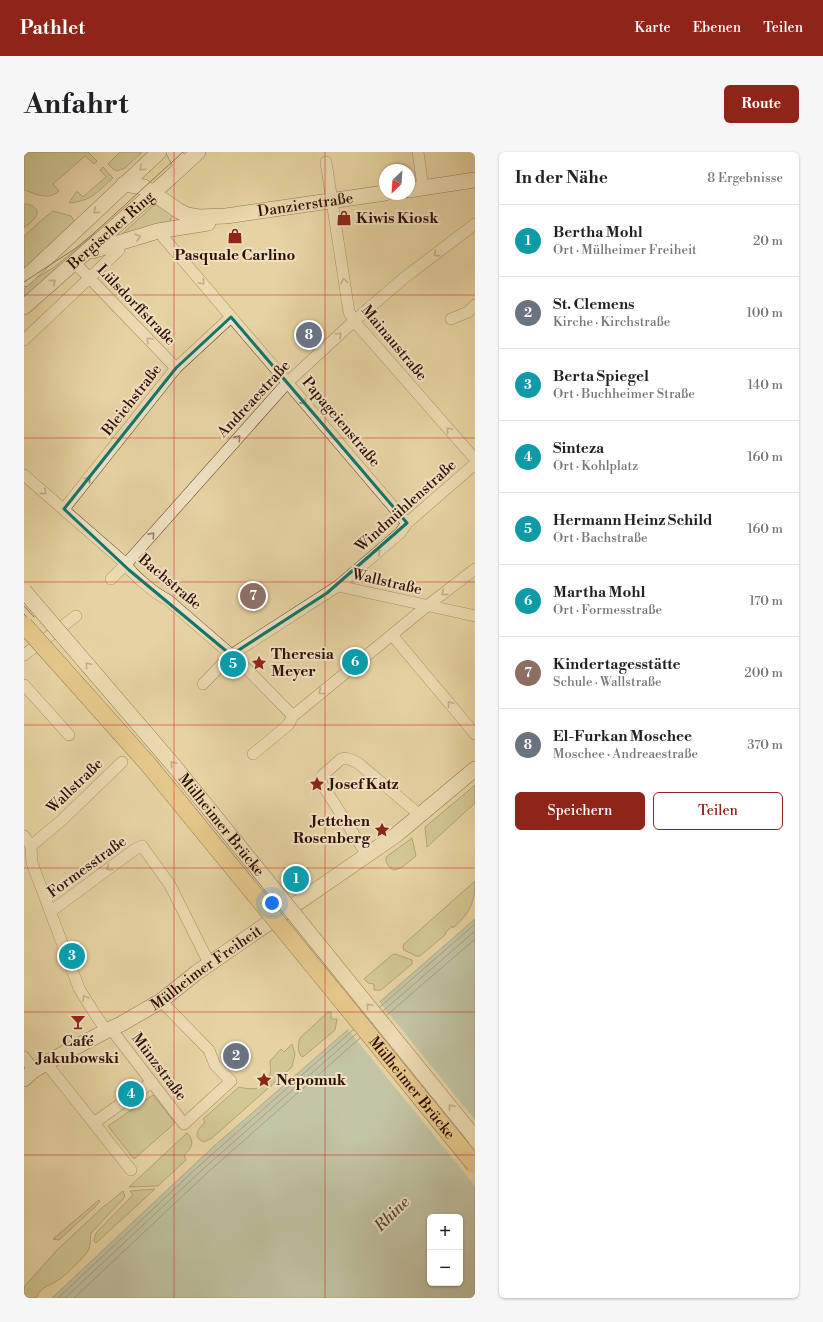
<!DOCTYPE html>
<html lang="de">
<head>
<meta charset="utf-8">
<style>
  :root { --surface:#fff; --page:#f6f6f6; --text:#202124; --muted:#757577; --line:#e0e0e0; --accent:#8f2418 }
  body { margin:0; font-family:"Libre Bodoni",serif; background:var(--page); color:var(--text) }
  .controls { position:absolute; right:12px; bottom:12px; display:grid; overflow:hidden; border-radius:6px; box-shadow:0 1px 3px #0004 }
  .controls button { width:36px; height:36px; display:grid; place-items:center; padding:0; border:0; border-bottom:1px solid var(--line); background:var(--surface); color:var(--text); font:20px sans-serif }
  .compass { position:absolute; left:355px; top:12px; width:36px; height:36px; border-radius:50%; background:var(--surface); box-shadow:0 1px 3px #0004; rotate:205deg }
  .you { position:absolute; left:248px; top:751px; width:14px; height:14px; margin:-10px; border:3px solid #fff; border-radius:50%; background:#1a73e8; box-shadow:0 0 0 6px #1a73e833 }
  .badge { display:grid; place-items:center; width:26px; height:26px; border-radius:50%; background:var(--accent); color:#fff; font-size:13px; font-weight:700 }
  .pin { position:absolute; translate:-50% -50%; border:2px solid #fff; box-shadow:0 1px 4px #0006 }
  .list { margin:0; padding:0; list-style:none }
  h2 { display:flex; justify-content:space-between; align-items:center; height:52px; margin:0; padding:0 16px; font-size:17px }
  h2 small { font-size:13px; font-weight:400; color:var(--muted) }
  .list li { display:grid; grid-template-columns:26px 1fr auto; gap:12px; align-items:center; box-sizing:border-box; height:72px; padding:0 16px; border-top:1px solid var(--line) }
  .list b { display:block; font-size:15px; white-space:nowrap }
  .list p { margin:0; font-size:13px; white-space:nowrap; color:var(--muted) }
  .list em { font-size:13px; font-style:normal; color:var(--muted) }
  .actions { display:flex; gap:8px; padding:12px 16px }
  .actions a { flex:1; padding:9px 0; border:1px solid var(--accent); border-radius:6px; text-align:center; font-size:14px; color:var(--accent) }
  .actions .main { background:var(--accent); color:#fff }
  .map { position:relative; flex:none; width:451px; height:1146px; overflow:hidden; border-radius:6px }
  header { display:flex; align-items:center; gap:24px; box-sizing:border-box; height:56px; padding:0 20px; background:var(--accent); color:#fff }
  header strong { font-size:19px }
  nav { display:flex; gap:22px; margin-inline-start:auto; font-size:14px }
  .intro { display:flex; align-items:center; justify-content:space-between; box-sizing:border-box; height:96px; padding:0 24px }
  h1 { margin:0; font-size:28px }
  .button { padding:10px 18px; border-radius:6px; background:var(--accent); color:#fff; font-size:14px; font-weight:700 }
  main { display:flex; gap:24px; padding:0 24px }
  aside { flex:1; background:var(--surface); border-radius:6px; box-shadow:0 1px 3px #0004 }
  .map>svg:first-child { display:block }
  .green { fill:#b9bb83; stroke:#746442 }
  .water { fill:#97b7ab; stroke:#6d7367; fill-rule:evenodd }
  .pier { fill:#e7d3a3 }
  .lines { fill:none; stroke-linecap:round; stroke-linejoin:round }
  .shore { stroke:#626256; stroke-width:1 }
  .street-casing { stroke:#5c3e2a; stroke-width:12 }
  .secondary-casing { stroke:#2e0c02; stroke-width:16 }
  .street { stroke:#efe2c3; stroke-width:11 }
  .secondary { stroke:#efe2c3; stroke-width:15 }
  .tram { stroke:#2e0c02; stroke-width:1 }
  .secondary-bridge-casing { stroke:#2e0c02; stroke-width:16; stroke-linecap:butt }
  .primary-bridge-casing { stroke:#2e0c02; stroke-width:18; stroke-linecap:butt }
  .secondary-bridge { stroke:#efe2c3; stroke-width:15 }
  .primary-bridge { stroke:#e4ba72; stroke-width:17 }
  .oneway { stroke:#98826c }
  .marked { fill:none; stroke:#0f766e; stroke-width:3; stroke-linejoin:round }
  .grid { fill:none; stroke:#d62828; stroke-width:1; stroke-opacity:0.55 }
  .labels { text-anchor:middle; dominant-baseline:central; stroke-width:4; stroke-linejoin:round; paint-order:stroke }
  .street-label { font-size:15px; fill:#2e0c02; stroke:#efe2c3 }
  .poi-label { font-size:15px; font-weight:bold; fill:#2e0c02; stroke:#efe2c3; text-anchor:start }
  .water-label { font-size:16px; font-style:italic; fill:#53483d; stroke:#efe2c3 }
</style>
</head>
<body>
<header>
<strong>Pathlet</strong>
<nav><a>Karte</a><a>Ebenen</a><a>Teilen</a></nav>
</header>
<div class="intro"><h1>Anfahrt</h1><a class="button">Route</a></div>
<main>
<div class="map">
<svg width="451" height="1146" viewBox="0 0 451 1146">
  <rect width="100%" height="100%" fill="#e7d3a3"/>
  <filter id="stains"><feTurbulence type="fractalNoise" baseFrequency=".005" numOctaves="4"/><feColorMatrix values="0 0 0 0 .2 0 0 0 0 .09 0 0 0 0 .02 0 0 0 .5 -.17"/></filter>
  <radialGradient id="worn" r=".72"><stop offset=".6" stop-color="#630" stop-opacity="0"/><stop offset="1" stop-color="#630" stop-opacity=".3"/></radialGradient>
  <!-- green -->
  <g class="green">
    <path d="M 0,0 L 64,0 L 73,9 L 70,12 L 61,4 L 29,32 L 35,39 C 23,49 14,42 0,38 Z"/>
    <polygon points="96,0 118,0 101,16 93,19 89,17 84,12"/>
    <path d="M 79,15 L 89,26 C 73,40 68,49 45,51 L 52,40 L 54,40 L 59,45 L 82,25 L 76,18 Z"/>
    <path d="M 0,52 C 9,52 18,58 10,67 C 8,70 3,73 0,76 Z"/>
    <polygon points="131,52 150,62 146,68 147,72 97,83"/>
    <polygon points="29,59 47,64 51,70 0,119 0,84 19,67"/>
    <polygon points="72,81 0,150 0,137 7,129 29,116"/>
    <polygon points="451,633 451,651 403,695 401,675"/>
    <path d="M 388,686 L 392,704 L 377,716 L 370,718 C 365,716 361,711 362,705 Z"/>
    <path d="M 451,729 C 451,751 446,761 429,776 L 428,774 L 421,781 L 422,782 L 396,804 L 392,804 L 380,798 L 379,795 L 380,792 Z"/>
    <polygon points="371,802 388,808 388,812 357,838 350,838 350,832 344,831 340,827 368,803"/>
    <path d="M 304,860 L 307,860 L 307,867 L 313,867 L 311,878 L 280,904 L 278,905 C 273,900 274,892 276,886 Z"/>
    <path d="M 268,892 L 271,902 L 268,915 L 188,986 L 180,990 C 167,985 175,976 181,970 L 179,967 L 215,935 C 228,938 243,939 246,922 C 247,918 246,913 246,909 L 257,897 L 260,900 Z"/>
    <polygon points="129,943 151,971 110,1007 84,974"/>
    <path d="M 163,981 C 171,989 168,997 160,1003 L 162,1008 L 134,1034 L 105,1035 Z"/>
    <polygon points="131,1037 72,1091 70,1089 72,1081 109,1043 106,1039"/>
    <path d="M 99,1039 L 101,1044 L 99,1047 L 67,1081 C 66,1086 67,1094 64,1099 C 59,1106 43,1122 36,1127 C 25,1135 19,1132 12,1146 L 0,1146 L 0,1135 L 33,1098 L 80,1054 L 81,1054 Z"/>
    <polygon points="75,1048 76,1049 72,1054 35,1088 29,1087"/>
  </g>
  <!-- water -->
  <path class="water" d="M 451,767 L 451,1146 L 28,1146 L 189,995 ZM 406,1065 L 436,1065 L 436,1131 L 406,1131 Z"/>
  <!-- pier -->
  <polygon class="pier" points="354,848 451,968 451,1034 323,876"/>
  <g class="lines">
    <!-- shore -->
    <g class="shore">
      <polyline points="356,855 451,772"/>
      <polyline points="359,859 451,779"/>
      <polyline points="363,863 451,787"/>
      <polyline points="34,1146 176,1013 329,878"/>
      <polyline points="41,1146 179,1017 332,882"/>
      <polyline points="50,1146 183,1021 336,886"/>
    </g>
    <!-- street casing -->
    <g class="street-casing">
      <g id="street">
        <polyline points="394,0 399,36"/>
        <polyline points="302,10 325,160 330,169 451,307"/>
        <polyline points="134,79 383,371"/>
        <polyline points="51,111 152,216"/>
        <polyline points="427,167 444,160 451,153"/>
        <polyline points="0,188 95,98 93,91"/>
        <path d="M 0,323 L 102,412 C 109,424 132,442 144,448 L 218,512 L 269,564"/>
        <polyline points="40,357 152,216 207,165"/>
        <polyline points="87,427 102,412 263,231 330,169 380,126 451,72"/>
        <polyline points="314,434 451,464"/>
        <polyline points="368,483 451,582"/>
        <polyline points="0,503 52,464"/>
        <polyline points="179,532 207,503 314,434 376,381 383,371 451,312"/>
        <polyline points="0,533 45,583"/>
        <polyline points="229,602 264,573 269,564 403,454 451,417"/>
        <path d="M 0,684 L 7,694 L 8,711 L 55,836 C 63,851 73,864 82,879"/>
        <polyline points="7,694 38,668 98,610"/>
        <path d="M 343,703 L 298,632 L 297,626 L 299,623 L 317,607 C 323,605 328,608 334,611 L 390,658 L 395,664"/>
        <polyline points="26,760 110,698 118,694 146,733 185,811"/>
        <polyline points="87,877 160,972 207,929 191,913 185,898 137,849"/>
        <polyline points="0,905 10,918"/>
        <polyline points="22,911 107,1018"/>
        <polyline points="71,970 128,930"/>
      </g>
    </g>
    <!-- secondary casing -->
    <g class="secondary-casing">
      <g id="secondary">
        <polyline points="150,0 155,9 161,12"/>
        <path id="s1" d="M 100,32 L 120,35 L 155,59 L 163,63 L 175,65 L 202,64 L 361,41"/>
        <polyline points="385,38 451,28"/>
        <polyline points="68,99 134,79 184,71"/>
        <polyline points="0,127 135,0"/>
        <path id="s2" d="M 0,155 L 147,25 L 174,0"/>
        <path id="s3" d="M 0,927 L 10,918 L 22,911 L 82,879 L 97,872 L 137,849 L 172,821 L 372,683 L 451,617"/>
      </g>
    </g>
    <!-- street -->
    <use href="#street" class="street"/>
    <!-- secondary -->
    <use href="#secondary" class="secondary"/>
    <!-- tram -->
    <g class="tram">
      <polyline points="0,130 52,96 69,82 159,0"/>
      <polyline points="0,454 10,465"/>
      <polyline points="0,462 122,601 451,1006"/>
    </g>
    <!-- secondary-bridge casing -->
    <g class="secondary-bridge-casing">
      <g id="secondary-bridge">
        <path id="s4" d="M 0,439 L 151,615 L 451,986"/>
      </g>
    </g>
    <!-- primary-bridge casing -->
    <g class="primary-bridge-casing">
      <g id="primary-bridge">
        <path id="s5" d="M 0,473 L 124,612 L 326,859 L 451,1013"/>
      </g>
    </g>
    <!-- secondary-bridge -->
    <use href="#secondary-bridge" class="secondary-bridge"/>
    <!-- primary-bridge -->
    <use href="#primary-bridge" class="primary-bridge"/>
  </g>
  <!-- one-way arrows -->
  <defs><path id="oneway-chevron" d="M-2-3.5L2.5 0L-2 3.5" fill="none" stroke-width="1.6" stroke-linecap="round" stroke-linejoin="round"/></defs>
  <g class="oneway">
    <use href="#oneway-chevron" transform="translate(118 16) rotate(137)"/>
    <use href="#oneway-chevron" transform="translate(72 59) rotate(137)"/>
    <use href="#oneway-chevron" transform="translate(114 85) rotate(-16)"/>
    <use href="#oneway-chevron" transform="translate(412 102) rotate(143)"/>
    <use href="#oneway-chevron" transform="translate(320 129) rotate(-98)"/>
    <use href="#oneway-chevron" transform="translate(29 130) rotate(-41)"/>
    <use href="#oneway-chevron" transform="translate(178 130) rotate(50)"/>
    <use href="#oneway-chevron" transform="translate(315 183) rotate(-43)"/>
    <use href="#oneway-chevron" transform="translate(125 188) rotate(-133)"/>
    <use href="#oneway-chevron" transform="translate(280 250) rotate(50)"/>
    <use href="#oneway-chevron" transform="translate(425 278) rotate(-131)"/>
    <use href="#oneway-chevron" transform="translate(214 286) rotate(-48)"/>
    <use href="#oneway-chevron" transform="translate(64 327) rotate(-52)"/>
    <use href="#oneway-chevron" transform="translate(20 340) rotate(40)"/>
    <use href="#oneway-chevron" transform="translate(128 383) rotate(-48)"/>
    <use href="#oneway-chevron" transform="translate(354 400) rotate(-41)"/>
    <use href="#oneway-chevron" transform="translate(420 441) rotate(142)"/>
    <use href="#oneway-chevron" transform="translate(64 513) rotate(-131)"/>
    <use href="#oneway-chevron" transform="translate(297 540) rotate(141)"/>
    <use href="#oneway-chevron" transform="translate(426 552) rotate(-130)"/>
    <use href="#oneway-chevron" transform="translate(149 612) rotate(-130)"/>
    <use href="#oneway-chevron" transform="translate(85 716) rotate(144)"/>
    <use href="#oneway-chevron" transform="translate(61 846) rotate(-120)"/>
    <use href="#oneway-chevron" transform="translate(345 854) rotate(-129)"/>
    <use href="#oneway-chevron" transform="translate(427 955) rotate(-129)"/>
  </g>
  <!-- marked area -->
  <path d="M0 0H451V1146H0ZM 207,165 L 383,371 L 303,441 L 207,503 L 105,418 L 40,357 L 152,216 Z" fill="#e7d3a3" fill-opacity=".55" fill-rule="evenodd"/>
  <path class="marked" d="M 207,165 L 383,371 L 303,441 L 207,503 L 105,418 L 40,357 L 152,216 Z"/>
  <!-- grid -->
  <path class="grid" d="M 150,0 L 150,1146M 301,0 L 301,1146M 0,143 L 451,143M 0,286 L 451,286M 0,430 L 451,430M 0,573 L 451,573M 0,716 L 451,716M 0,860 L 451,860M 0,1003 L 451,1003"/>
  <!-- icons -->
  <defs>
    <g id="shop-bare" transform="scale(1.2)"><path d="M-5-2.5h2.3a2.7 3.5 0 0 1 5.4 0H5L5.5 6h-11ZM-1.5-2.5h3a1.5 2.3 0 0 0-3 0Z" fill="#8f2418" stroke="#efe2c3" stroke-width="2.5" paint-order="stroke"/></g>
    <g id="sight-bare" transform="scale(1.2)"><path d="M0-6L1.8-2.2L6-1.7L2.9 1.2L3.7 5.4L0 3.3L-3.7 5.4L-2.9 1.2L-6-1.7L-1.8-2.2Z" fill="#8f2418" stroke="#efe2c3" stroke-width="2.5" paint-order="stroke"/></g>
    <g id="bar-bare" transform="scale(1.2)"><path d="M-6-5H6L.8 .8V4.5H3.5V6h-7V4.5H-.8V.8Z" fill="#8f2418" stroke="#efe2c3" stroke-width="2.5" paint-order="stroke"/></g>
  </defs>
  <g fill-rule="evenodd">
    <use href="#shop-bare" x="320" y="66"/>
    <use href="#shop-bare" x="211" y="84"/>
    <use href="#sight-bare" x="235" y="511"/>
    <use href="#sight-bare" x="293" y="632"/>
    <use href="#sight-bare" x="358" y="678"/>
    <use href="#bar-bare" x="54" y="870"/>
    <use href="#sight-bare" x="240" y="928"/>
  </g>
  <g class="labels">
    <!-- street labels -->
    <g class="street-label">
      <text stroke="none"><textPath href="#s1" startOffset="191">Danzierstraße</textPath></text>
      <text stroke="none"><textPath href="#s2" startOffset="116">Bergischer Ring</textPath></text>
      <text transform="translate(112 153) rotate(46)">Lülsdorffstraße</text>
      <text transform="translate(370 191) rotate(50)">Mainaustraße</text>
      <text transform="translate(230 247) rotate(-47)">Andreaestraße</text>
      <text transform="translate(108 248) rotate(-52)">Bleichstraße</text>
      <text transform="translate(317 270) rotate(50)">Papageienstraße</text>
      <text transform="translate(382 354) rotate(-42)">Windmühlenstraße</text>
      <text transform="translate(146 430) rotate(40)">Bachstraße</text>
      <text transform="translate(363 430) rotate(13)">Wallstraße</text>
      <text transform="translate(51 634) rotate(-44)">Wallstraße</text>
      <text stroke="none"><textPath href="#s4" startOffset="306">Mülheimer Brücke</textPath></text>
      <text transform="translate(63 715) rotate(-36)">Formesstraße</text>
      <text stroke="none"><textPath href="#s3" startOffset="214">Mülheimer Freiheit</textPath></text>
      <text transform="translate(135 915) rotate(53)">Münzstraße</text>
      <text stroke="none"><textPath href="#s5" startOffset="604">Mülheimer Brücke</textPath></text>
    </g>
    <!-- poi labels -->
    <g class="poi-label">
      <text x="332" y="66">Kiwis Kiosk</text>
      <text x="211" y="103" text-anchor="middle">Pasquale Carlino</text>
      <text x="247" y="502">Theresia<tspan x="247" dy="17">Meyer</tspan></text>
      <text x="305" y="632">Josef Katz</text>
      <text x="346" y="669" text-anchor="end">Jettchen<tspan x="346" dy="17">Rosenberg</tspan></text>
      <text x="54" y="889" text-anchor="middle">Café<tspan x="54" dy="17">Jakubowski</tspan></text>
      <text x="252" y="928">Nepomuk</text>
    </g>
    <!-- water labels -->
    <g class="water-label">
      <text transform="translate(368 1062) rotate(-45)">Rhine</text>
    </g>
  </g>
  <rect width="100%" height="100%" filter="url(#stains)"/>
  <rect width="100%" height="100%" fill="url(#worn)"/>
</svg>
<div class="controls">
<button>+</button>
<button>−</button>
</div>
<svg class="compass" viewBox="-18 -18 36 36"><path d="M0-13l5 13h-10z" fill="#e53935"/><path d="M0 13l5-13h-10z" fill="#757577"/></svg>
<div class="you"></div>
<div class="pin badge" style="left:272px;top:727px;background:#0f9aa8">1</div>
<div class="pin badge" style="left:212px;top:904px;background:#6b7280">2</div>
<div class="pin badge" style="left:48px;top:804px;background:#0f9aa8">3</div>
<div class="pin badge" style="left:107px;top:942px;background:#0f9aa8">4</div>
<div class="pin badge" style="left:209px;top:512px;background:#0f9aa8">5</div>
<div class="pin badge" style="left:331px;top:510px;background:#0f9aa8">6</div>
<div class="pin badge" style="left:229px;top:444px;background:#8d6e63">7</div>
<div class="pin badge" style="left:285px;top:183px;background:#6b7280">8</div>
</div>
<aside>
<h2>In der Nähe<small>8 Ergebnisse</small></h2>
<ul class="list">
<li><span class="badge" style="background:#0f9aa8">1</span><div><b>Bertha Mohl</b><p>Ort · Mülheimer Freiheit</p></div><em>20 m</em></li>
<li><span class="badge" style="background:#6b7280">2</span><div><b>St. Clemens</b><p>Kirche · Kirchstraße</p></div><em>100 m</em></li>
<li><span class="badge" style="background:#0f9aa8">3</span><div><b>Berta Spiegel</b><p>Ort · Buchheimer Straße</p></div><em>140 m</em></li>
<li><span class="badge" style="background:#0f9aa8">4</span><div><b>Sinteza</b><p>Ort · Kohlplatz</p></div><em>160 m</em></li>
<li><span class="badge" style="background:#0f9aa8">5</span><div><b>Hermann Heinz Schild</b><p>Ort · Bachstraße</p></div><em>160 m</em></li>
<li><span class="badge" style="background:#0f9aa8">6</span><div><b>Martha Mohl</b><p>Ort · Formesstraße</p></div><em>170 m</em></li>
<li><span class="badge" style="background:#8d6e63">7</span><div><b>Kindertagesstätte</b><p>Schule · Wallstraße</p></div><em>200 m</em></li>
<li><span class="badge" style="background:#6b7280">8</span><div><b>El-Furkan Moschee</b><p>Moschee · Andreaestraße</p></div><em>370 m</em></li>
</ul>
<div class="actions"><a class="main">Speichern</a><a>Teilen</a></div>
</aside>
</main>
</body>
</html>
